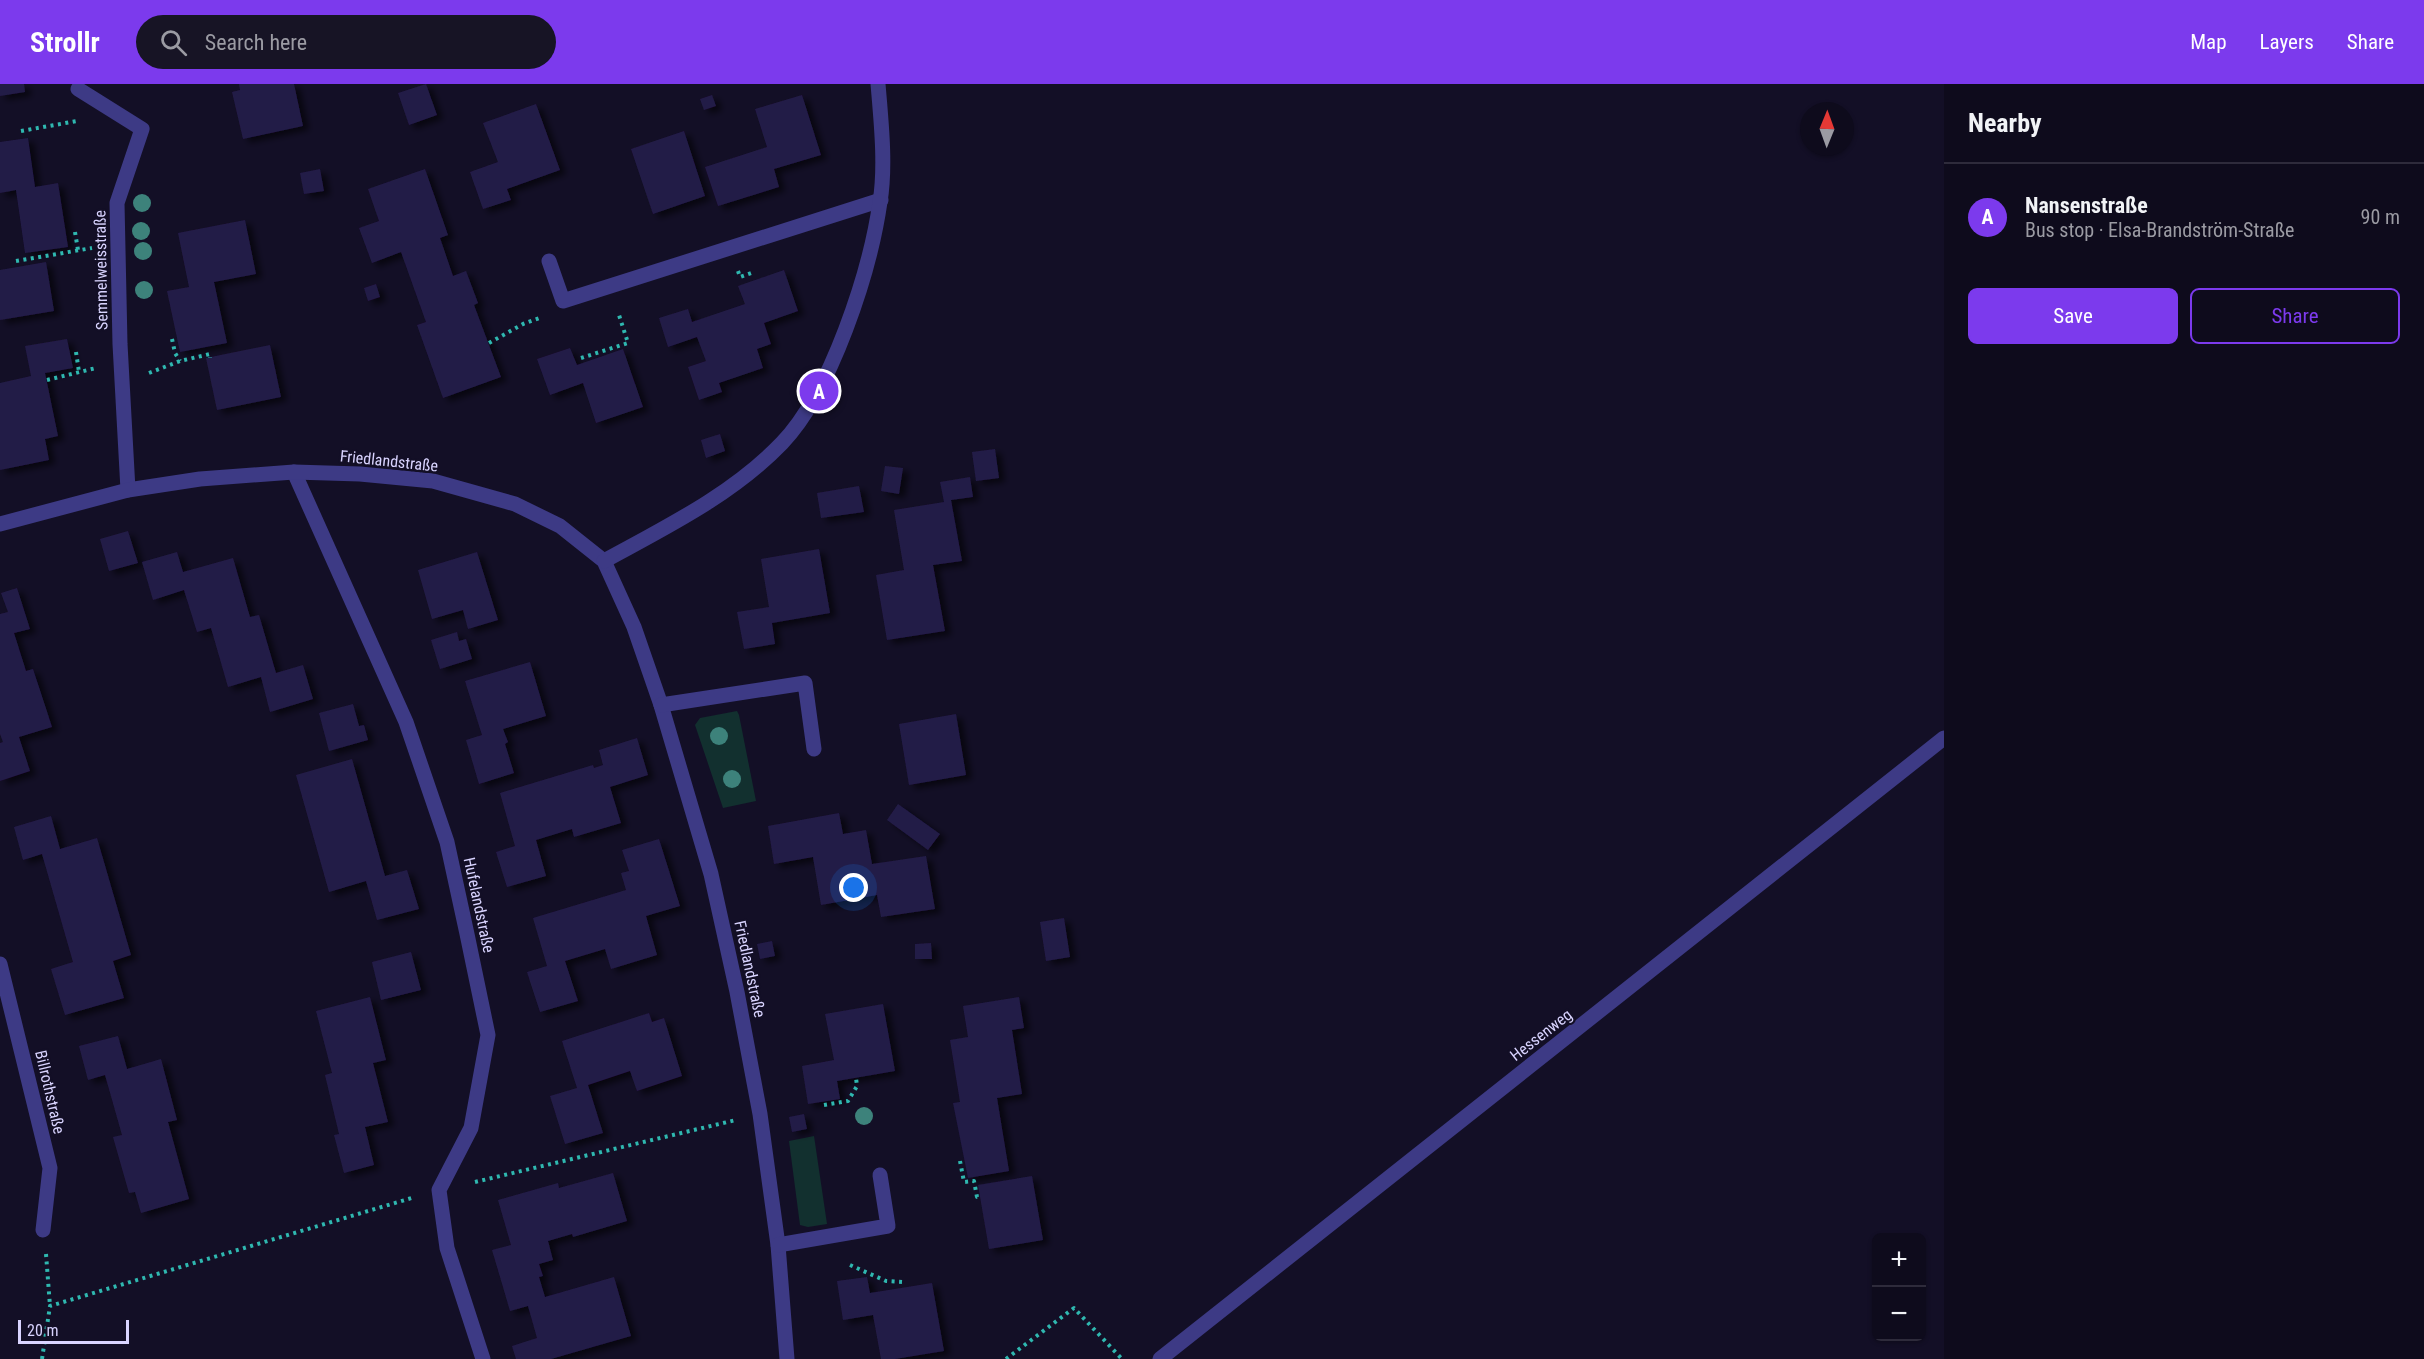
<!DOCTYPE html>
<html lang="en">
<head>
<meta charset="utf-8">
<style>
  :root { --surface:#0e0b1c; --page:#171425; --text:#f1f3f6; --muted:#9b9ba3; --line:#2e2b3b; --accent:#7c3aed }
  body { margin:0; font-family:"Roboto Condensed",sans-serif; background:var(--page); color:var(--text) }
  .controls { position:absolute; right:18px; bottom:18px; display:grid; overflow:hidden; border-radius:9px; box-shadow:0 2px 4px #0004 }
  .controls button { width:54px; height:54px; display:grid; place-items:center; padding:0; border:0; border-bottom:2px solid var(--line); background:var(--surface); color:var(--text); font:30px sans-serif }
  .compass { position:absolute; left:1800px; top:18px; width:54px; height:54px; border-radius:50%; background:var(--surface); box-shadow:0 2px 4px #0004; rotate:1deg }
  .scale { position:absolute; left:18px; bottom:15px; width:111px; box-sizing:border-box; padding-left:6px; border:3px solid #d9d4ff; border-top:0; font-size:16px; line-height:21px; white-space:nowrap; color:#d9d4ff; -webkit-text-stroke:4px #130f26; paint-order:stroke }
  .you { position:absolute; left:854px; top:804px; width:21px; height:21px; margin:-15px; border:4px solid #fff; border-radius:50%; background:#1a73e8; box-shadow:0 0 0 9px #1a73e833 }
  .badge { display:grid; place-items:center; width:39px; height:39px; border-radius:50%; background:var(--accent); color:#fff; font-size:20px; font-weight:700 }
  .pin { position:absolute; translate:-50% -50%; border:3px solid #fff; box-shadow:0 2px 6px #0006 }
  .list { margin:0; padding:0; list-style:none }
  h2 { display:flex; justify-content:space-between; align-items:center; height:78px; margin:0; padding:0 24px; font-size:26px }
  h2 small { font-size:20px; font-weight:400; color:var(--muted) }
  .list li { display:grid; grid-template-columns:39px 1fr auto; gap:18px; align-items:center; box-sizing:border-box; height:108px; padding:0 24px; border-top:2px solid var(--line) }
  .list b { display:block; font-size:22px; white-space:nowrap }
  .list p { margin:0; font-size:20px; white-space:nowrap; color:var(--muted) }
  .list em { font-size:20px; font-style:normal; color:var(--muted) }
  .actions { display:flex; gap:12px; padding:18px 24px }
  .actions a { flex:1; padding:14px 0; border:2px solid var(--accent); border-radius:9px; text-align:center; font-size:21px; color:var(--accent) }
  .actions .main { background:var(--accent); color:#fff }
  .icon { flex:none; width:33px; height:33px; fill:none; stroke:currentColor; stroke-width:2; stroke-linecap:round; stroke-linejoin:round }
  .map { position:relative; flex:none; width:1944px; height:1275px; overflow:hidden }
  header { display:flex; align-items:center; gap:36px; box-sizing:border-box; height:84px; padding:0 30px; background:var(--accent); color:#fff }
  header strong { font-size:28px }
  nav { display:flex; gap:33px; margin-inline-start:auto; font-size:21px }
  .search { width:420px; height:54px; background:var(--page); display:flex; align-items:center; gap:15px; box-sizing:border-box; padding:0 21px; border-radius:33px; color:var(--muted); font-size:22px }
  main { display:flex }
  aside { flex:1; background:var(--surface) }
  .map>svg:first-child { display:block }
  .green { fill:#12302f }
  .building { fill:#241b47; filter:url(#shadow) }
  .lines { fill:none; stroke-linecap:round; stroke-linejoin:round }
  .path { stroke:#2fb8b0; stroke-width:4; stroke-dasharray:3 4.5; stroke-linecap:butt }
  .street { stroke:#3d3a85; stroke-width:15 }
  .tree { fill:#3d827b }
  .labels { text-anchor:middle; dominant-baseline:central; stroke-width:4.5; stroke-linejoin:round; paint-order:stroke }
  .street-label { font-size:16px; fill:#d9d4ff; stroke:#130f26 }
</style>
</head>
<body>
<header>
<strong>Strollr</strong>
<div class="search"><svg class="icon" aria-label="search" viewBox="0 0 24 24"><circle cx="10" cy="10" r="6"/><path d="M15 15l6 6"/></svg>Search here</div>
<nav><a>Map</a><a>Layers</a><a>Share</a></nav>
</header>
<main>
<div class="map">
<svg width="1944" height="1275" viewBox="0 0 1944 1275">
  <defs>
    <filter id="shadow"><feDropShadow dx="6" dy="4" stdDeviation="3" flood-color="#0009"/></filter>
  </defs>
  <rect width="100%" height="100%" fill="#130f26"/>
  <!-- green -->
  <g class="green">
    <polygon points="737,627 739,631 756,717 723,724 695,641 700,634"/>
    <polygon points="814,1052 827,1140 808,1143 800,1141 789,1057"/>
  </g>
  <!-- building -->
  <g class="building">
    <polygon points="0,0 24,0 25,8 0,12"/>
    <polygon points="239,0 294,0 303,42 243,55 232,8 240,6"/>
    <polygon points="426,0 437,31 409,41 398,9"/>
    <polygon points="712,11 716,22 704,26 700,15"/>
    <polygon points="802,11 821,71 774,85 779,103 718,122 705,83 767,63 755,25"/>
    <polygon points="536,20 560,86 507,105 511,116 483,125 470,88 498,78 483,39"/>
    <polygon points="684,47 705,112 653,130 631,65"/>
    <polygon points="28,54 35,103 58,99 68,163 25,169 16,106 0,109 0,58"/>
    <polygon points="320,85 324,107 304,110 300,89"/>
    <polygon points="425,85 448,151 440,154 453,192 466,187 478,219 474,221 501,293 443,314 417,241 426,238 401,168 372,179 359,144 379,137 368,105"/>
    <polygon points="245,136 256,190 214,198 227,259 180,268 167,207 189,203 178,149"/>
    <polygon points="46,178 54,227 0,236 0,186"/>
    <polygon points="784,186 798,227 764,239 771,260 757,265 763,284 719,299 722,308 699,316 688,283 706,277 697,253 668,263 659,234 688,225 692,238 745,220 738,202"/>
    <polygon points="376,200 380,213 368,217 364,204"/>
    <polygon points="67,255 73,284 45,289 58,352 45,355 49,376 0,386 0,299 31,292 25,262"/>
    <polygon points="270,261 281,313 217,326 206,274"/>
    <polygon points="570,264 577,281 623,265 643,323 596,339 583,299 550,311 537,275"/>
    <polygon points="720,350 725,367 706,374 701,356"/>
    <polygon points="995,365 999,394 976,397 972,368"/>
    <polygon points="885,382 903,384 899,410 881,407"/>
    <polygon points="970,393 973,413 951,416 962,477 933,481 945,547 887,556 876,491 904,486 894,426 944,418 940,398"/>
    <polygon points="859,402 864,428 821,434 817,409"/>
    <polygon points="128,447 138,479 109,487 100,455"/>
    <polygon points="819,465 830,529 772,539 775,560 744,565 737,528 769,523 761,475"/>
    <polygon points="177,468 183,488 233,474 250,533 259,531 276,589 303,581 313,615 270,628 261,593 228,603 211,544 197,548 184,506 153,516 142,478"/>
    <polygon points="477,468 498,536 468,545 463,526 432,535 418,486"/>
    <polygon points="17,504 30,545 14,549 26,587 33,585 52,643 19,653 30,687 0,697 0,659 3,658 0,650 0,530 8,528 1,509"/>
    <polygon points="457,548 459,557 466,555 472,575 440,585 431,556"/>
    <polygon points="530,578 546,632 503,645 508,658 505,660 514,689 479,700 466,656 482,651 465,597"/>
    <polygon points="353,620 359,642 364,641 368,656 329,667 319,629"/>
    <polygon points="956,630 966,691 909,701 899,640"/>
    <polygon points="637,654 648,691 610,703 621,739 574,753 572,745 536,756 546,792 507,803 496,768 515,762 500,709 593,681 594,684 603,681 599,666"/>
    <polygon points="352,675 385,792 407,786 419,825 377,836 366,797 329,808 296,691"/>
    <polygon points="898,720 940,750 928,766 887,736"/>
    <polygon points="839,729 843,750 866,746 872,780 926,772 935,825 881,833 877,811 821,821 813,773 774,780 768,742"/>
    <polygon points="51,732 60,765 97,754 131,871 113,877 124,914 65,931 51,885 73,878 42,770 23,776 14,743"/>
    <polygon points="659,755 680,822 646,832 657,871 611,885 605,865 565,877 578,917 540,928 527,888 547,882 533,834 626,806 621,789 629,787 622,766"/>
    <polygon points="1064,834 1070,873 1046,877 1040,838"/>
    <polygon points="772,857 775,872 760,875 757,860"/>
    <polygon points="931,859 932,875 915,875 915,860"/>
    <polygon points="411,868 421,906 381,916 372,878"/>
    <polygon points="370,913 386,976 373,979 388,1038 365,1043 374,1081 344,1089 334,1051 339,1050 325,991 332,989 316,927"/>
    <polygon points="1019,913 1024,944 1012,946 1022,1010 997,1014 1009,1087 968,1094 953,1019 960,1018 950,956 968,953 963,922"/>
    <polygon points="883,920 895,987 837,997 840,1015 808,1020 802,982 834,976 825,930"/>
    <polygon points="649,929 652,938 664,934 682,992 637,1007 630,987 588,1001 603,1049 565,1060 550,1012 577,1004 562,957"/>
    <polygon points="118,952 127,985 161,975 177,1036 168,1038 189,1115 141,1129 135,1108 129,1109 113,1053 122,1051 105,991 88,996 79,962"/>
    <polygon points="804,1030 807,1045 792,1048 789,1033"/>
    <polygon points="613,1089 627,1137 573,1153 572,1150 548,1157 553,1176 539,1180 543,1192 539,1193 545,1213 614,1193 631,1252 551,1275 516,1275 512,1262 537,1254 528,1222 510,1227 503,1203 492,1166 511,1161 498,1116 558,1099 559,1104"/>
    <polygon points="1032,1092 1043,1156 989,1165 978,1101"/>
    <polygon points="867,1193 870,1209 932,1199 944,1267 895,1275 881,1275 873,1231 843,1236 837,1197"/>
  </g>
  <g class="lines">
    <!-- path -->
    <g class="path">
      <polyline points="21,47 77,37"/>
      <polyline points="75,148 78,166"/>
      <polyline points="16,177 92,164"/>
      <polyline points="738,187 740,193 751,189"/>
      <polyline points="172,255 175,269 180,277"/>
      <polyline points="489,259 523,240 542,233"/>
      <polyline points="76,268 79,288"/>
      <polyline points="581,274 628,259 618,228"/>
      <polyline points="149,289 180,277 210,270 210,274"/>
      <polyline points="47,296 96,284"/>
      <polyline points="824,1021 848,1017 857,1002 856,994"/>
      <polyline points="960,1077 964,1098 974,1097 977,1113 980,1113"/>
      <polyline points="475,1098 736,1036"/>
      <polyline points="46,1170 50,1222"/>
      <polyline points="850,1181 886,1197 902,1198"/>
      <polyline points="42,1275 50,1222 415,1113"/>
      <polyline points="1006,1275 1074,1224 1122,1275"/>
    </g>
    <!-- street -->
    <g class="street">
      <polyline points="78,5 142,45 117,119 120,260 128,406"/>
      <polyline points="549,177 563,217 881,116"/>
      <polyline points="294,388 406,638 447,758 467,850 488,951 471,1044 439,1106 447,1164 483,1275"/>
      <polyline points="0,440 128,406 200,395 294,388 360,390 433,397 515,420 560,442 604,477 634,543 661,621 711,790 737,908 760,1030 778,1161 787,1275"/>
      <path d="M 604,477 C 666,443 732,411 782,359 C 831,308 870,188 880,118 C 886,82 881,36 878,0"/>
      <polyline points="661,621 805,599 814,665"/>
      <polyline points="0,880 50,1084 43,1146"/>
      <polyline points="778,1161 888,1142 880,1091"/>
      <polyline points="1160,1275 1944,654"/>
    </g>
  </g>
  <!-- trees -->
  <g class="tree">
    <circle cx="142" cy="119" r="9"/>
    <circle cx="141" cy="147" r="9"/>
    <circle cx="143" cy="167" r="9"/>
    <circle cx="144" cy="206" r="9"/>
    <circle cx="719" cy="652" r="9"/>
    <circle cx="732" cy="695" r="9"/>
    <circle cx="864" cy="1032" r="9"/>
  </g>
  <g class="labels">
    <!-- street labels -->
    <g class="street-label">
      <text transform="translate(101 186) rotate(-91)">Semmelweisstraße</text>
      <text transform="translate(389 377) rotate(6)">Friedlandstraße</text>
      <text transform="translate(479 821) rotate(78)">Hufelandstraße</text>
      <text transform="translate(750 885) rotate(78)">Friedlandstraße</text>
      <text transform="translate(1541 951) rotate(-38)">Hessenweg</text>
      <text transform="translate(50 1008) rotate(77)">Billrothstraße</text>
    </g>
  </g>
</svg>
<div class="controls">
<button>+</button>
<button>−</button>
</div>
<svg class="compass" viewBox="-18 -18 36 36"><path d="M0-13l5 13h-10z" fill="#e53935"/><path d="M0 13l5-13h-10z" fill="#9b9ba3"/></svg>
<div class="scale">20 m</div>
<div class="you"></div>
<div class="pin badge" style="left:819px;top:307px">A</div>
</div>
<aside>
<h2>Nearby<small></small></h2>
<ul class="list">
<li><span class="badge">A</span><div><b>Nansenstraße</b><p>Bus stop · Elsa-Brandström-Straße</p></div><em>90 m</em></li>
</ul>
<div class="actions"><a class="main">Save</a><a>Share</a></div>
</aside>
</main>
</body>
</html>
